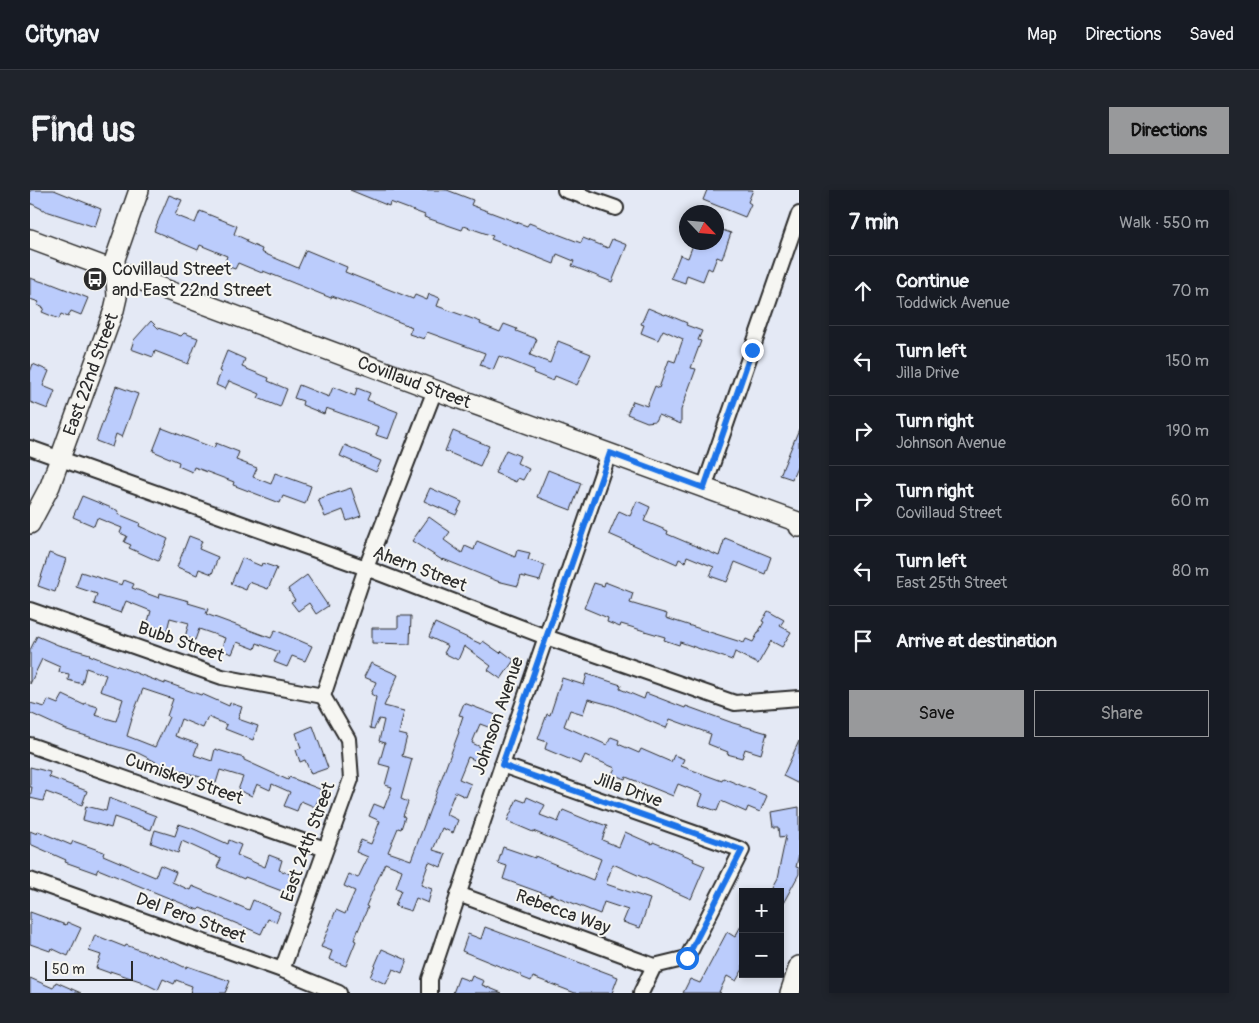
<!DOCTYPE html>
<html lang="en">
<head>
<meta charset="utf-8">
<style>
  :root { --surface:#171b24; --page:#20242c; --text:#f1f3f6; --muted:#9ea1a6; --line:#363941; --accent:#98999b }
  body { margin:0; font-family:Pangolin,sans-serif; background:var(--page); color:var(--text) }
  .controls { position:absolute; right:15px; bottom:15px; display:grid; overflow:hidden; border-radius:0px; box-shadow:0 2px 8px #0003 }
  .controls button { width:45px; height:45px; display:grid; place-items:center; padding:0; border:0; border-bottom:1px solid var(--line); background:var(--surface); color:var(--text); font:25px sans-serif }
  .compass { position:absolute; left:649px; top:15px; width:45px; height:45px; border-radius:50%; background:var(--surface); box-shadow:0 2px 8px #0003; rotate:116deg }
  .scale { position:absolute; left:15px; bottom:12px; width:88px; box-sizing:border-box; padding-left:5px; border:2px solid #2b2b2b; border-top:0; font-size:14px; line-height:18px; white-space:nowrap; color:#2b2b2b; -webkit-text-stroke:4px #f6f6f2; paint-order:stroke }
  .stop { position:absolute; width:15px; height:15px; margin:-11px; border:4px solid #1a73e8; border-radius:50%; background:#fff }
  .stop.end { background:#1a73e8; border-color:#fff; box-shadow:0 1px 5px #0008 }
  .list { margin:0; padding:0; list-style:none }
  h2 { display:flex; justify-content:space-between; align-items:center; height:65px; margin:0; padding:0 20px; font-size:21px }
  h2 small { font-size:16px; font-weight:400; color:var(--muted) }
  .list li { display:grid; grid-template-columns:32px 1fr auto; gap:15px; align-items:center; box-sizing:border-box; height:70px; padding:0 20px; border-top:1px solid var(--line) }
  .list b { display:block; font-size:19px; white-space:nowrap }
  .list p { margin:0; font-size:16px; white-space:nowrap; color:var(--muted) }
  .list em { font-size:16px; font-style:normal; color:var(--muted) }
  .actions { display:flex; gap:10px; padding:15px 20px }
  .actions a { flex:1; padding:11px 0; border:1px solid var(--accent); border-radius:0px; text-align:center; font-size:18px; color:var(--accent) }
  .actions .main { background:var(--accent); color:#111 }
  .icon { flex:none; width:28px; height:28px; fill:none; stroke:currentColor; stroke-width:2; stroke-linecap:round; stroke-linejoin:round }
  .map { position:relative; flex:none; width:769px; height:803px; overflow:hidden; border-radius:0px }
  header { display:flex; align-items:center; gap:30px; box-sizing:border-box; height:70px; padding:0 25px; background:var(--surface); border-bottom:1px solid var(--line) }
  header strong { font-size:24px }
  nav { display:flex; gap:28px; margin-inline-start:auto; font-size:18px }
  .intro { display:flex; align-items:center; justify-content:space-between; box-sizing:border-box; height:120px; padding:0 30px }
  h1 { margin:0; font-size:35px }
  .button { padding:12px 22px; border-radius:0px; background:var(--accent); color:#111; font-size:18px; font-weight:700 }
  main { display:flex; gap:30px; padding:0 30px }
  aside { flex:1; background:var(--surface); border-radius:0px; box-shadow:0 2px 8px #0003 }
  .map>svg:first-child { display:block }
  .building { fill:#bbccfc; stroke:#2b2b2b; fill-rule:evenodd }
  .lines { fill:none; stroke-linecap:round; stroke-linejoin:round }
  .street-casing { stroke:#2b2b2b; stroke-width:18 }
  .secondary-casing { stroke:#2b2b2b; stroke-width:22 }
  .street { stroke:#f6f6f2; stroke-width:14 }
  .secondary { stroke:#f6f6f2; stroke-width:19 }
  .route { stroke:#1a73e8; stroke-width:6 }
  .labels { text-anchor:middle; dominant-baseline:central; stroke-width:4; stroke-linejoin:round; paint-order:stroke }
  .poi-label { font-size:18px; fill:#2b2b2b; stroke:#f6f6f2; text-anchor:start }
  .street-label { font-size:18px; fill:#2b2b2b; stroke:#f6f6f2 }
</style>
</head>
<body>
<header>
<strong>Citynav</strong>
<nav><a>Map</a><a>Directions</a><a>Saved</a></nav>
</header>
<div class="intro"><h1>Find us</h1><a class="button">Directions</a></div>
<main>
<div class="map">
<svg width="769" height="803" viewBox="0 0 769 803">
  <rect width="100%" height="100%" fill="#e4e9f5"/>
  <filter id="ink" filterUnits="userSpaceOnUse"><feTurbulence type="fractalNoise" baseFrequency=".02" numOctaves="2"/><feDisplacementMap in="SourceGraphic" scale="10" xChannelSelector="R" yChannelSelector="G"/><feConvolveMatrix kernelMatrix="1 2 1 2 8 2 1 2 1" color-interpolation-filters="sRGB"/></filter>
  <g filter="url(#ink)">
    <!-- building -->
    <g class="building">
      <polygon points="0,0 24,0 71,19 65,37 16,21 0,13"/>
      <polygon points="320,0 417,0 443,10 441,15 497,36 499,33 551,53 553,48 578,58 582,49 597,55 582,92 542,76 544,71 527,64 524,74 461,49 463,46 434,36 432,40 394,27 395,25 360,12 359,16"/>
      <polygon points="677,0 723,0 718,12 721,14 715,27 673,10"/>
      <polygon points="139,5 152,10 145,25 165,33 170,21 207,36 204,44 217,50 216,52 232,59 231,62 268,78 276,60 317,77 315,82 383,109 385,105 397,110 399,104 410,108 407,116 451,132 450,134 470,142 474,134 487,139 486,141 507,149 500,165 520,173 528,151 561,164 547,195 525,186 523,191 503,183 504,180 469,166 463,180 450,175 455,163 397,142 394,149 379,144 382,137 349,124 302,106 301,108 256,90 233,81 232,83 208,73 205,79 194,75 197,66 170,55 168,60 124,41"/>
      <polygon points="686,38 701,43 692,69 687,67 682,80 678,78 673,91 657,85 655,93 641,88 650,65 658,68 664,52 686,52"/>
      <polygon points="0,88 16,93 17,92 58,108 51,125 41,121 38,127 31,124 29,129 12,122 14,118 7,115 9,112 0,109"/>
      <polygon points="618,118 635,125 636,124 657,133 656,135 672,141 668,150 671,151 661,178 666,179 651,220 651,234 628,225 625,231 617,232 597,224 603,211 617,216 625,196 629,198 639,170 645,172 653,149 633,140 628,150 611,143 614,135 611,134"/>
      <polygon points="121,131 128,138 151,146 154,143 168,148 158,174 125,161 123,167 101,159 104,150"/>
      <polygon points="197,161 215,169 212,177 239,188 238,191 257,199 250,217 228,208 230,204 199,191 195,199 186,195 191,182 189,181"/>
      <polygon points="3,174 19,181 13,196 25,201 18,219 0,212 0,182"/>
      <polygon points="269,195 299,207 303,197 325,206 327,198 340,203 337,210 368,222 358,249 346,245 349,237 296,218 294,224 272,215 273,211 264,208"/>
      <polygon points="86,196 108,204 92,247 86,244 82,257 66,251"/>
      <polygon points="132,238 184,258 186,253 209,262 206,270 227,278 223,287 241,294 245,283 281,296 275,314 253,306 250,313 203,295 204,292 164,277 162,282 148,276 149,272 123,261"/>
      <polygon points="769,239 769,273 762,289 750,285"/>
      <polygon points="423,241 459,256 450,276 415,261"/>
      <polygon points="315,255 351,271 346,282 310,266"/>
      <polygon points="476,260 490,266 487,273 499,279 493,290 488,288 486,292 465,283"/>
      <polygon points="518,280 551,293 541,320 507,307"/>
      <polygon points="321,298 331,326 317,331 313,320 295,327 288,309"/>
      <polygon points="400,298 432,312 426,325 394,311"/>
      <polygon points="52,306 89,321 88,324 110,333 109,336 138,349 128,371 99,358 101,355 94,352 97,346 90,343 92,338 67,328 64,336 43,327"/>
      <polygon points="607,311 620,317 614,331 638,341 637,344 689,366 695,348 741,367 735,384 705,372 697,392 680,386 684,377 657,366 655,372 649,369 647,374 579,344 589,321 600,326"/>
      <polygon points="399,327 420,342 414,350 432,363 435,356 444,360 447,351 485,367 487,360 500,363 498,370 515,375 510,391 491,386 488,396 467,391 413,369 412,370 382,351"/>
      <polygon points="159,346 172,351 169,359 188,367 182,384 169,379 167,385 147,377"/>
      <polygon points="19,363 36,369 25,402 8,396"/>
      <polygon points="212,368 231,376 232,373 247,378 238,399 219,392 216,400 201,394"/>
      <polygon points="51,382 92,395 94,390 104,394 102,398 129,408 130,403 159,411 158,413 178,419 176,424 241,448 245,440 282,456 275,471 262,466 257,477 244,472 249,462 227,453 225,459 207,452 202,464 191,460 195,448 169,439 165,450 155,447 159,433 140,428 137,440 117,435 121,421 96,411 91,423 64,414 67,404 46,397"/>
      <polygon points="277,385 298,416 286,424 279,413 268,421 261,412 265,410 258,399"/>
      <polygon points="575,392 603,403 600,413 637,424 636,428 714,453 716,449 723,452 734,432 732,431 738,421 754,430 750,436 761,442 752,457 741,451 728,474 705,462 702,470 650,452 649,455 634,450 635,447 591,434 590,437 577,432 578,428 554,418 564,393 574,396"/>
      <polygon points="368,426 381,426 380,454 342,453 342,438 368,438"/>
      <polygon points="405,433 451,454 453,451 470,463 472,461 484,470 471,489 458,480 461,476 434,456 428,470 414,463 418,456 399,447"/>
      <path d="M 7,446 L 28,455 L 60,464 L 59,465 L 135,494 L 135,492 L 171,505 L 172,504 L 199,516 L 200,513 L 212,517 L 208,529 L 228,536 L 223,550 L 195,539 L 197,535 L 178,527 L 173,538 L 151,529 L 145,546 L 168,554 L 164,565 L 182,571 L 185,559 L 214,568 L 214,570 L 258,590 L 259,587 L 292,600 L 285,617 L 271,611 L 267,621 L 254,616 L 260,602 L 242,594 L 240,600 L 227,594 L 222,606 L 208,600 L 213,587 L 190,580 L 186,593 L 176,590 L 176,589 L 130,574 L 108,563 L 78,554 L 79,553 L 37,540 L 0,523 L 0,513 L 15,517 L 18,510 L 28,514 L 33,505 L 54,515 L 55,513 L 68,517 L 65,525 L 86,531 L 93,509 L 70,501 L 76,485 L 56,478 L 52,494 L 38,490 L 39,484 L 29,482 L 30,477 L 12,469 L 0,494 L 0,460 ZM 113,499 L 143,509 L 137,526 L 139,527 L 125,557 L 97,546 L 102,529 L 101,529 Z"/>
      <polygon points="341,473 368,485 354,516 374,521 369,544 377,546 372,566 382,569 371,609 378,612 373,626 375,627 371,639 368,638 358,662 381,670 429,542 428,541 433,526 429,525 434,513 466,525 461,538 450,534 442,553 455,559 449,572 438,567 429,589 441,594 436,607 425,602 416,624 428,630 423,643 412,638 403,660 416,664 411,677 399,672 391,695 402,699 398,713 386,708 381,721 365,716 371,700 366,698 372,680 355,673 336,716 338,717 324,750 326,751 316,776 299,769 302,761 291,757 306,720 315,724 325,701 314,696 319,684 328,688 338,667 326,662 331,650 341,654 350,631 339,626 344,614 354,618 362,597 355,595 360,577 349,574 355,553 349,551 354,530 349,529 344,539 340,538 346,507 341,504 346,492 334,487"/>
      <polygon points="557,484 591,495 590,499 614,509 616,503 655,518 656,516 703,533 737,543 731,564 715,559 712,568 697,564 698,562 678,554 681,544 640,529 636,538 584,516 558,509 553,524 540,520 534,536 577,555 581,547 589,550 588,554 609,563 611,559 641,572 644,565 654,569 651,576 692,591 693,588 737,606 730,622 718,617 716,622 691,611 687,621 669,615 673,604 648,594 643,606 596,587 595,589 582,584 585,578 555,565 551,574 515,559 517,552 508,549 517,524 520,525 532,488 554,495"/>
      <polygon points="283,536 298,578 281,584 275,570 270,572 266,560 271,558 266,543"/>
      <polygon points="769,551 769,594 753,586"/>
      <polygon points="0,577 20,582 19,587 57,601 52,615 16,602 13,611 0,608 2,597 0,597"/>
      <polygon points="497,607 515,615 510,625 528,632 533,620 562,632 563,631 577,636 572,650 589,657 595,642 622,654 623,652 664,669 663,671 675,676 661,709 583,674 576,694 620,709 610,738 593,732 598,720 574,712 570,724 520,704 520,706 473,689 477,676 468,673 473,657 505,668 505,666 563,690 571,669 503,641 503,642 477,631 487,609 495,612"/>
      <polygon points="79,608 126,626 121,640 84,627 81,638 53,630 56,616 76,621"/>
      <polygon points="769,617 769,664 766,677 769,678 769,684 750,719 750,702 740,702 747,689 756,646 750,647 749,637 744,637 742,622"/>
      <polygon points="149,634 164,639 198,654 199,650 211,655 207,665 235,677 239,665 252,670 249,680 263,685 257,703 215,687 214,689 187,677 191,669 152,651 148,663 121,653 125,640 145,646"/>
      <polygon points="0,641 7,644 8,641 41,655 43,651 74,662 73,665 125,687 130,675 146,682 142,692 160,700 162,696 219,720 223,710 250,722 246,732 238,729 231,744 170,718 168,720 68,679 66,683 35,672 36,670 0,654"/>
      <polygon points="0,722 36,735 37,732 51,738 38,766 21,758 20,761 0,754"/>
      <polygon points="713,732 713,779 706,791 697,786 689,802 691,803 653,803 660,789 670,793 697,742 705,747"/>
      <polygon points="455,737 588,787 582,803 545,803 503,787 501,791 491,787 491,785 432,761 438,744 451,749"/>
      <polygon points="65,745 95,757 96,755 128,767 129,765 156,778 157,776 200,791 195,803 160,803 162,796 146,790 144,794 133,789 128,800 110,791 80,781 80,783 66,778 71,765 59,761"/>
      <polygon points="352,759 377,770 372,783 363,779 356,794 340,787"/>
      <polygon points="442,786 454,791 452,795 472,803 423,803 429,787 440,791"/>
      <polygon points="0,788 23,798 26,792 51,803 0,803"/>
    </g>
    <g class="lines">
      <!-- street casing -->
      <g class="street-casing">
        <g id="street">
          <polyline points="535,0 586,18"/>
          <polyline points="0,258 336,378 516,447 705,513 769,508"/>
          <polyline points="674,298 769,24"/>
          <polyline points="0,420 192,487 293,506"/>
          <polyline points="0,555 295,659"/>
          <polyline points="472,575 712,660 657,768 624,776 611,803"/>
          <polyline points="0,690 252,780 309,803"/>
          <polyline points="428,704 624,776"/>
          <polyline points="252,780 321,589 318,549 293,506 336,378 405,200"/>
          <polyline points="400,803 400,789 472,575 579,263"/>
        </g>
      </g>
      <!-- secondary casing -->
      <g class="secondary-casing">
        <g id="secondary">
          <path id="s1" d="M 0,49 L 405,200 L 768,332 L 769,337"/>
          <path id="s2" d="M 0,334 L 20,296 L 84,120 L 87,107 L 85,69 L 109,0"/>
          <polyline points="760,803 769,776"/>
        </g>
      </g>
      <!-- street -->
      <use href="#street" class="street"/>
      <!-- secondary -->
      <use href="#secondary" class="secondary"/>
    </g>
  </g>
  <g class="lines" filter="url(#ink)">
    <!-- route -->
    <polyline class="route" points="657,768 712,660 472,575 580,263 674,298 722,160"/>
  </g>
  <!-- icons -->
  <defs>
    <g id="bus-disc" transform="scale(1.25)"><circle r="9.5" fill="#2b2b2b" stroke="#f6f6f2"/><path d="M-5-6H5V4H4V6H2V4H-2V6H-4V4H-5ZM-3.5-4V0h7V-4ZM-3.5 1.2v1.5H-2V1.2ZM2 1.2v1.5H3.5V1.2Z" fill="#fff"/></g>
  </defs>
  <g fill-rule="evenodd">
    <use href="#bus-disc" x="65" y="89"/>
  </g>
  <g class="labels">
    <!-- poi labels -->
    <g class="poi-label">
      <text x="82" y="79">Covillaud Street<tspan x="82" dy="21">and East 22nd Street</tspan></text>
    </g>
    <!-- street labels -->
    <g class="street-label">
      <text stroke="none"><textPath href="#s2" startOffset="162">East 22nd Street</textPath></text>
      <text stroke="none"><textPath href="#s1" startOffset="410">Covillaud Street</textPath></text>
      <text transform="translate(390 379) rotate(21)">Ahern Street</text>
      <text transform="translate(151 452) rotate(19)">Bubb Street</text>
      <text transform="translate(468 526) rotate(-71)">Johnson Avenue</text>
      <text transform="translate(154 589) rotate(19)">Cumiskey Street</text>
      <text transform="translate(598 600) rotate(20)">Jilla Drive</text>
      <text transform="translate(278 652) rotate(-70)">East 24th Street</text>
      <text transform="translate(533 722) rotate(20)">Rebecca Way</text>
      <text transform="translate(161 728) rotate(20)">Del Pero Street</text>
    </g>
  </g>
</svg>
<div class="controls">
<button>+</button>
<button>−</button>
</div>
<svg class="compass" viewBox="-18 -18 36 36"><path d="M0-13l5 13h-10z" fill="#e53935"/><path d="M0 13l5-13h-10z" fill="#9ea1a6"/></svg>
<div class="scale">50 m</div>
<div class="stop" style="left:657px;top:768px"></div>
<div class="stop end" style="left:722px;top:160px"></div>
</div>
<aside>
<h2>7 min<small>Walk · 550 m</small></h2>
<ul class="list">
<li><svg class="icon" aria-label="ahead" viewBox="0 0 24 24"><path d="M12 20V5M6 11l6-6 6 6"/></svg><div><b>Continue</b><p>Toddwick Avenue</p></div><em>70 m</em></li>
<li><svg class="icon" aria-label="left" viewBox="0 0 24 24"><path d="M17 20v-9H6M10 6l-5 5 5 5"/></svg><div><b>Turn left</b><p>Jilla Drive</p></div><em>150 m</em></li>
<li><svg class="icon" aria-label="right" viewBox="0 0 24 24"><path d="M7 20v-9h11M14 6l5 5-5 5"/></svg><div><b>Turn right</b><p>Johnson Avenue</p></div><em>190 m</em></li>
<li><svg class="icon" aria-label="right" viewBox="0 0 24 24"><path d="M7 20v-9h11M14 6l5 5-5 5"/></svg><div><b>Turn right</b><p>Covillaud Street</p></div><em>60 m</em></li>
<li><svg class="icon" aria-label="left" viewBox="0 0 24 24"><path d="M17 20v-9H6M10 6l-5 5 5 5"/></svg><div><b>Turn left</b><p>East 25th Street</p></div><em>80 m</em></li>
<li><svg class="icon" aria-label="arrive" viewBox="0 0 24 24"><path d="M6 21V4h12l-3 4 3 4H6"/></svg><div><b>Arrive at destination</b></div></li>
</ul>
<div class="actions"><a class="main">Save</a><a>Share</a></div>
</aside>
</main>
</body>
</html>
